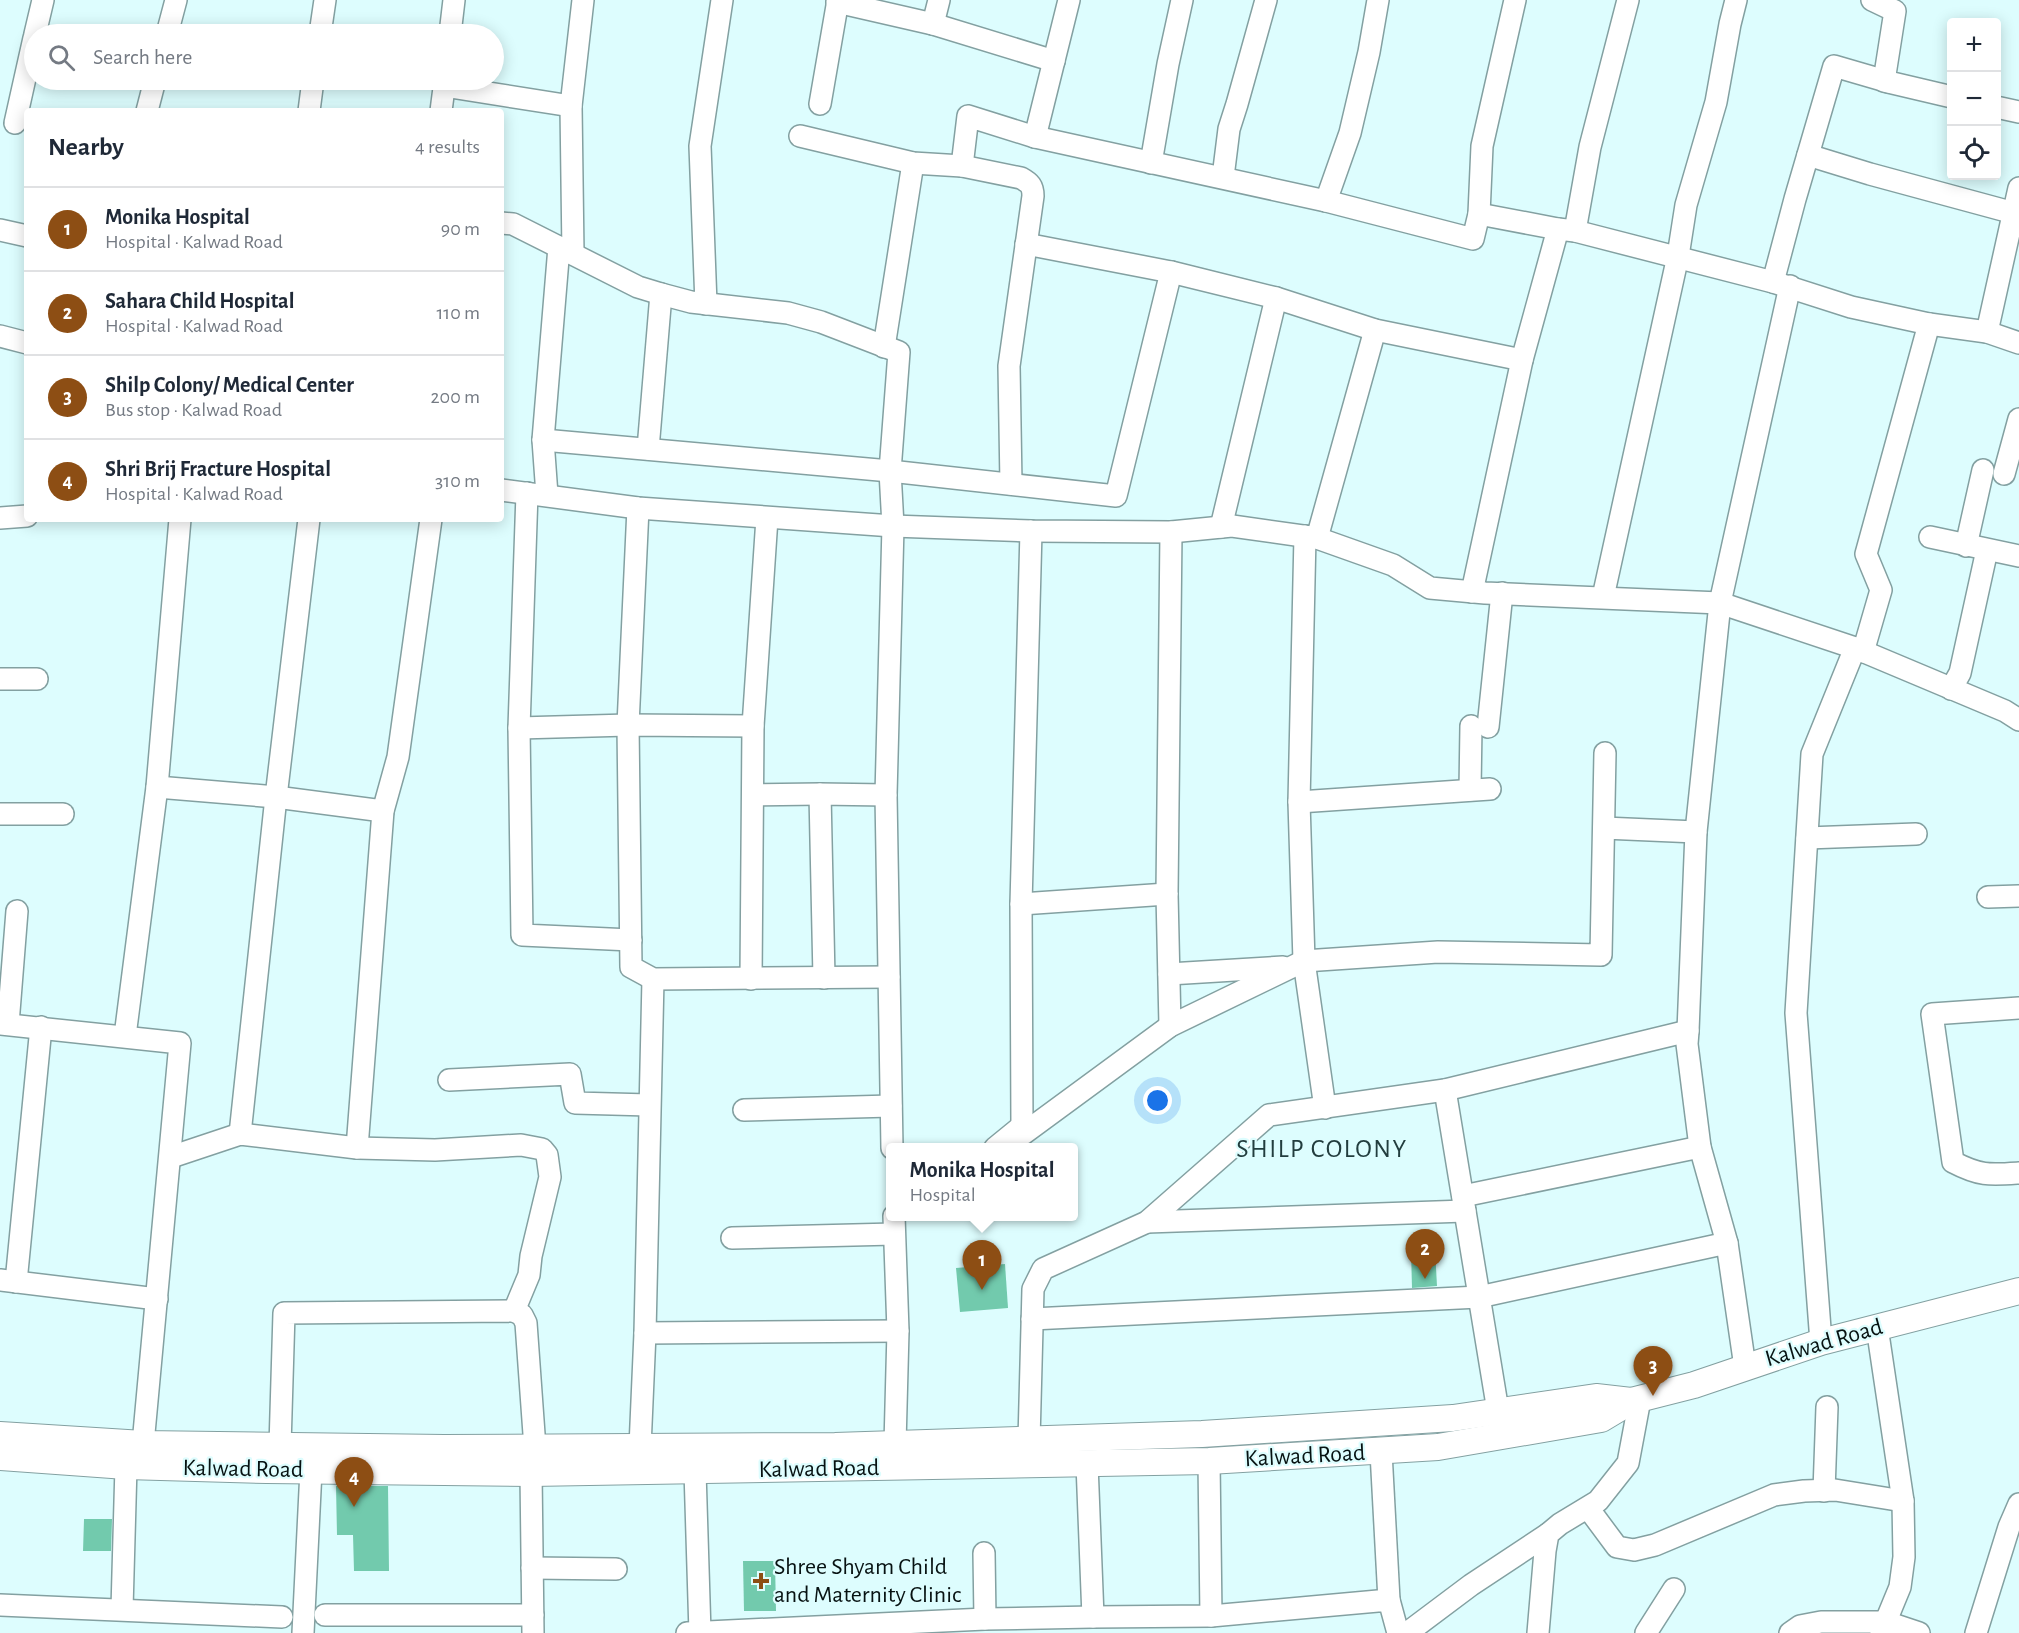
<!DOCTYPE html>
<html lang="en">
<head>
<meta charset="utf-8">
<style>
  :root { --surface:#fff; --page:#f6f6f7; --text:#1f2937; --muted:#747a83; --line:#e0e1e3; --accent:#8d4e14 }
  body { margin:0; font-family:"Alegreya Sans",sans-serif; background:var(--page); color:var(--text) }
  .controls { position:absolute; right:18px; top:18px; display:grid; overflow:hidden; border-radius:6px; box-shadow:0 3px 15px #0003 }
  .controls button { width:54px; height:54px; display:grid; place-items:center; padding:0; border:0; border-bottom:2px solid var(--line); background:var(--surface); color:var(--text); font:30px sans-serif }
  .you { position:absolute; left:1158px; top:1101px; width:21px; height:21px; margin:-15px; border:4px solid #fff; border-radius:50%; background:#1a73e8; box-shadow:0 0 0 9px #1a73e833 }
  .badge { display:grid; place-items:center; width:39px; height:39px; border-radius:50%; background:var(--accent); color:#fff; font-size:20px; font-weight:700 }
  .pin { position:absolute; translate:-50% -50px; filter:drop-shadow(0 2px 3px #0008) }
  .pin::after { content:''; position:absolute; top:32px; width:21px; height:18px; background:inherit; clip-path:polygon(0 0,100% 0,50% 100%) }
  .popup { position:absolute; left:886px; top:1143px; width:192px; height:78px; box-sizing:border-box; display:grid; place-content:center; border-radius:6px; background:var(--surface); filter:drop-shadow(0 2px 4px #0005); font-size:20px; white-space:nowrap; color:var(--muted) }
  .popup b { font-size:22px; color:var(--text) }
  .popup::after { content:''; position:absolute; left:50%; top:100%; margin-left:-12px; border:12px solid transparent; border-top-color:var(--surface) }
  .list { margin:0; padding:0; list-style:none }
  h2 { display:flex; justify-content:space-between; align-items:center; height:78px; margin:0; padding:0 24px; font-size:26px }
  h2 small { font-size:20px; font-weight:400; color:var(--muted) }
  .list li { display:grid; grid-template-columns:39px 1fr auto; gap:18px; align-items:center; box-sizing:border-box; height:84px; padding:0 24px; border-top:2px solid var(--line) }
  .list b { display:block; font-size:22px; white-space:nowrap }
  .list p { margin:0; font-size:20px; white-space:nowrap; color:var(--muted) }
  .list em { font-size:20px; font-style:normal; color:var(--muted) }
  .icon { flex:none; width:33px; height:33px; fill:none; stroke:currentColor; stroke-width:2; stroke-linecap:round; stroke-linejoin:round }
  .map { position:relative; flex:none; width:2019px; height:1633px; overflow:hidden }
  .search { position:absolute; background:var(--surface); box-shadow:0 3px 15px #0003; left:24px; top:24px; width:480px; height:66px; display:flex; align-items:center; gap:15px; box-sizing:border-box; padding:0 21px; border-radius:33px; color:var(--muted); font-size:22px }
  .panel { position:absolute; background:var(--surface); box-shadow:0 3px 15px #0003; left:24px; top:108px; width:480px; height:414px; border-radius:6px }
  .map>svg:first-child { display:block }
  .building { fill:#72caad }
  .lines { fill:none; stroke-linecap:round; stroke-linejoin:round }
  .minor-casing { stroke:#83a0a1; stroke-width:24 }
  .major-casing { stroke:#83a0a1; stroke-width:28 }
  .minor { stroke:#fff; stroke-width:21 }
  .major { stroke:#fff; stroke-width:26 }
  .poi-dot { fill:#8d4e14; stroke:#ddfdfe; stroke-width:2 }
  .labels { text-anchor:middle; dominant-baseline:central; stroke-width:4.5; stroke-linejoin:round; paint-order:stroke }
  .street-label { font-size:24px; fill:#071212; stroke:#ddfdfe }
  .poi-label { font-size:24px; fill:#071212; stroke:#ddfdfe; text-anchor:start }
  .neighbourhood-label { font-size:26px; letter-spacing:1.5px; fill:#223d3e; stroke:#ddfdfe }
</style>
</head>
<body>
<div class="map">
<svg width="2019" height="1633" viewBox="0 0 2019 1633">
  <rect width="100%" height="100%" fill="#ddfdfe"/>
  <!-- building -->
  <g class="building">
    <polygon points="1435,1249 1437,1286 1412,1288 1411,1250"/>
    <polygon points="1005,1264 1008,1308 960,1312 956,1268"/>
    <polygon points="336,1486 388,1486 389,1571 354,1571 353,1535 337,1535"/>
    <polygon points="84,1519 112,1519 111,1551 83,1551"/>
    <polygon points="743,1561 775,1561 776,1611 744,1611"/>
  </g>
  <g class="lines">
    <!-- minor casing -->
    <g class="minor-casing">
      <g id="minor">
        <polyline points="1872,0 1895,11 1884,81 1952,97"/>
        <polyline points="837,2 933,24 1054,61"/>
        <polyline points="933,24 939,0"/>
        <polyline points="35,34 43,0"/>
        <polyline points="167,34 176,0"/>
        <polyline points="320,34 325,0"/>
        <polyline points="450,34 454,0"/>
        <polyline points="444,86 571,106"/>
        <polyline points="820,104 838,0"/>
        <polyline points="1996,107 2019,112"/>
        <polyline points="147,111 155,80"/>
        <polyline points="309,111 313,80"/>
        <polyline points="441,111 445,80"/>
        <polyline points="15,123 34,38"/>
        <path d="M 800,136 L 913,163 L 962,166 L 1021,178 C 1030,183 1033,186 1033,196 L 1009,366 L 1011,484"/>
        <polyline points="1035,137 1069,0"/>
        <polyline points="1808,155 1870,174 2014,213"/>
        <polyline points="1151,163 1168,64 1182,0"/>
        <polyline points="962,166 968,116 1035,137 1326,201 1473,239 1479,214 1558,229 1575,231 1773,282 1851,307 1929,324 1987,332 2019,343"/>
        <polyline points="1223,177 1229,129 1237,104 1266,0"/>
        <polyline points="1326,201 1350,133 1369,52 1378,0"/>
        <polyline points="1479,214 1482,146 1515,0"/>
        <polyline points="501,223 513,224 638,287 661,294 691,302 788,313 821,322 899,352 890,471 893,526 886,795 892,1148"/>
        <polyline points="0,230 27,236"/>
        <polyline points="1575,231 1590,147 1628,0"/>
        <polyline points="1026,244 1171,272 1276,298 1375,330 1522,360"/>
        <polyline points="573,254 571,106 583,0"/>
        <polyline points="1773,282 1795,199 1834,66 1889,82"/>
        <polyline points="706,304 700,146 722,0"/>
        <polyline points="1987,332 2019,188"/>
        <polyline points="0,336 27,343"/>
        <polyline points="884,347 913,163"/>
        <polyline points="543,440 890,471 1116,496 1171,272"/>
        <polyline points="648,449 661,294"/>
        <polyline points="2004,474 2019,419"/>
        <polyline points="501,490 638,508 893,526 1031,531 1171,532 1232,526 1317,538 1393,565 1430,588 1485,593 1720,603 1855,648 2005,711 2019,720"/>
        <polyline points="527,493 519,728 522,935 631,940"/>
        <polyline points="547,495 543,440 559,247"/>
        <polyline points="638,508 628,725 631,967 653,979 889,977"/>
        <polyline points="0,518 27,516"/>
        <polyline points="1221,527 1276,298"/>
        <polyline points="1305,536 1299,802 1304,961 1325,1108"/>
        <polyline points="1930,537 2019,556"/>
        <polyline points="1317,538 1375,330"/>
        <polyline points="1966,546 1983,470"/>
        <polyline points="1472,592 1522,360 1558,229"/>
        <polyline points="1603,597 1678,256 1686,205 1716,102 1730,24 1736,0"/>
        <polyline points="1863,652 1881,590 1866,554 1929,324"/>
        <polyline points="0,679 37,679"/>
        <polyline points="1951,689 1960,673 1987,550"/>
        <polyline points="1488,727 1502,593"/>
        <polyline points="519,728 628,725 753,726"/>
        <polyline points="157,787 276,797 383,811"/>
        <polyline points="1470,790 1471,726"/>
        <polyline points="753,795 820,794"/>
        <polyline points="1299,802 1490,789"/>
        <polyline points="0,814 63,814"/>
        <polyline points="1604,828 1696,832"/>
        <polyline points="1807,838 1916,834"/>
        <polyline points="1988,897 2019,896"/>
        <polyline points="1021,904 1167,894"/>
        <polyline points="1169,974 1283,967"/>
        <polyline points="824,978 820,794 886,795"/>
        <polyline points="751,979 753,726 767,518"/>
        <path d="M 2019,1008 L 1932,1014 L 1953,1162 C 1980,1176 1989,1175 2019,1173"/>
        <polyline points="0,1024 180,1043 143,1444"/>
        <polyline points="8,1024 17,911"/>
        <polyline points="1170,1026 1167,894 1171,532"/>
        <polyline points="125,1036 157,787 180,519"/>
        <polyline points="449,1080 570,1074 575,1103 649,1105"/>
        <polyline points="1445,1090 1498,1411"/>
        <polyline points="744,1110 891,1106"/>
        <polyline points="1022,1126 1021,904 1031,531"/>
        <polyline points="240,1134 276,797 309,519"/>
        <polyline points="357,1148 383,811 398,757 431,519"/>
        <polyline points="995,1148 1022,1126 1023,1134 1170,1026 1304,961 1438,952 1601,955 1605,753"/>
        <polyline points="171,1157 240,1134 357,1148 435,1150 521,1145 542,1149 547,1155 550,1177 531,1256 529,1275 514,1311"/>
        <polyline points="1463,1196 1700,1147"/>
        <polyline points="894,1216 898,1331 895,1444"/>
        <polyline points="1147,1222 1465,1211"/>
        <polyline points="732,1238 894,1234"/>
        <polyline points="0,1280 157,1299"/>
        <polyline points="16,1282 41,1027"/>
        <polyline points="1032,1319 1479,1297 1727,1243"/>
        <polyline points="1877,1327 1903,1501 1904,1557 1900,1587 1881,1633"/>
        <polyline points="645,1333 898,1331"/>
        <polyline points="1821,1342 1796,1013 1812,754 1855,648"/>
        <polyline points="1745,1367 1727,1243 1700,1147 1687,1044 1688,1031 1696,832 1720,603 1790,286"/>
        <polyline points="1029,1440 1033,1289 1043,1269 1147,1222 1269,1115 1445,1090 1688,1031"/>
        <polyline points="280,1446 284,1313 514,1311 522,1315 526,1323 535,1448"/>
        <polyline points="640,1447 645,1333 653,979"/>
        <polyline points="1381,1452 1389,1600"/>
        <polyline points="1209,1461 1211,1616"/>
        <polyline points="1087,1464 1093,1617 1211,1616 1389,1600 1398,1633"/>
        <polyline points="695,1471 700,1633"/>
        <polyline points="531,1473 533,1633"/>
        <polyline points="1824,1491 1827,1407"/>
        <polyline points="1588,1508 1617,1547 1634,1550 1655,1545 1774,1495 1804,1491 1835,1490 1903,1501"/>
        <polyline points="984,1553 985,1619"/>
        <polyline points="532,1568 616,1569"/>
        <polyline points="0,1605 282,1617"/>
        <polyline points="122,1609 126,1466"/>
        <polyline points="325,1615 533,1615"/>
        <polyline points="303,1633 311,1470"/>
        <polyline points="687,1633 985,1619 1093,1617"/>
        <polyline points="1407,1633 1471,1585 1548,1534"/>
        <polyline points="1538,1633 1545,1551 1548,1534 1560,1524 1598,1501 1628,1463 1640,1399"/>
        <polyline points="1646,1633 1674,1589"/>
        <polyline points="1790,1633 1800,1626 1821,1622 1886,1622 1919,1633"/>
        <polyline points="1976,1633 2009,1527 2019,1504"/>
      </g>
    </g>
    <!-- major casing -->
    <g class="major-casing">
      <g id="major">
        <polyline points="0,1435 143,1444 444,1448 835,1446 1202,1434 1453,1418 1596,1397 1631,1401"/>
        <polyline points="0,1457 126,1466 267,1470 531,1473 1209,1461 1438,1447 1601,1419 1631,1401 1694,1385 1821,1342 2019,1291"/>
      </g>
    </g>
    <!-- minor -->
    <use href="#minor" class="minor"/>
    <!-- major -->
    <use href="#major" class="major"/>
  </g>
  <!-- markers -->
  <path class="poi-dot" d="M758 1572h6v6h6v6h-6v6h-6v-6h-6v-6h6z"/>
  <g class="labels">
    <!-- street labels -->
    <g class="street-label">
      <text transform="translate(1824 1343) rotate(-16)">Kalwad Road</text>
      <text transform="translate(1305 1456) rotate(-3)">Kalwad Road</text>
      <text transform="translate(243 1469) rotate(1)">Kalwad Road</text>
      <text transform="translate(819 1469) rotate(-1)">Kalwad Road</text>
    </g>
    <!-- poi labels -->
    <g class="poi-label">
      <text x="774" y="1567">Shree Shyam Child<tspan x="774" dy="28">and Maternity Clinic</tspan></text>
    </g>
    <!-- neighbourhood labels -->
    <g class="neighbourhood-label">
      <text x="1322" y="1149">SHILP COLONY</text>
    </g>
  </g>
</svg>
<div class="controls">
<button>+</button>
<button>−</button>
<button><svg class="icon" aria-label="locate" viewBox="0 0 24 24"><circle cx="12" cy="12" r="6"/><path d="M12 2v4M12 18v4M2 12h4M18 12h4"/></svg></button>
</div>
<div class="you"></div>
<div class="pin badge" style="left:982px;top:1290px">1</div>
<div class="popup"><b>Monika Hospital</b>Hospital</div>
<div class="pin badge" style="left:1425px;top:1279px">2</div>
<div class="pin badge" style="left:1653px;top:1396px">3</div>
<div class="pin badge" style="left:354px;top:1507px">4</div>
<div class="search"><svg class="icon" aria-label="search" viewBox="0 0 24 24"><circle cx="10" cy="10" r="6"/><path d="M15 15l6 6"/></svg>Search here</div>
<section class="panel">
<h2>Nearby<small>4 results</small></h2>
<ul class="list">
<li><span class="badge">1</span><div><b>Monika Hospital</b><p>Hospital · Kalwad Road</p></div><em>90 m</em></li>
<li><span class="badge">2</span><div><b>Sahara Child Hospital</b><p>Hospital · Kalwad Road</p></div><em>110 m</em></li>
<li><span class="badge">3</span><div><b>Shilp Colony/ Medical Center</b><p>Bus stop · Kalwad Road</p></div><em>200 m</em></li>
<li><span class="badge">4</span><div><b>Shri Brij Fracture Hospital</b><p>Hospital · Kalwad Road</p></div><em>310 m</em></li>
</ul>
</section>
</div>
</body>
</html>
